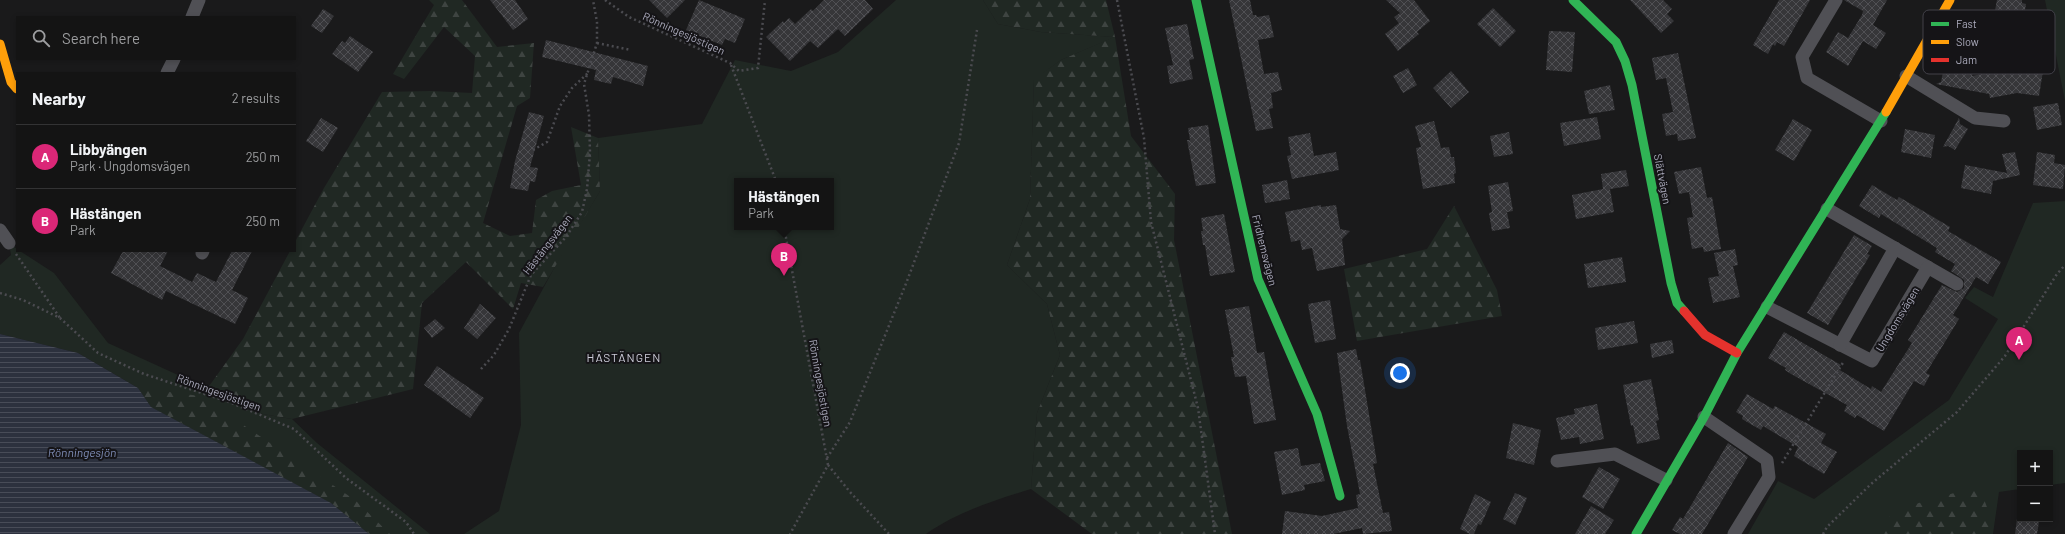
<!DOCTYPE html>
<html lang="en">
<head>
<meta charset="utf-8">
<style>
  :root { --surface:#141414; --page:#1d1d1d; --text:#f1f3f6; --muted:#9d9ea0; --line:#333334; --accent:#db2777 }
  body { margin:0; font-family:Barlow,sans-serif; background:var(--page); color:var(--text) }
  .controls { position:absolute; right:12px; bottom:12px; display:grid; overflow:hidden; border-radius:0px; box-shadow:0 2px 6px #0003 }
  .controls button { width:36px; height:36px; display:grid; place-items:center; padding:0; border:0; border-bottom:1px solid var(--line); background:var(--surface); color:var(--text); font:20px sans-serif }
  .you { position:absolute; left:1400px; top:373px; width:14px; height:14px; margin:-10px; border:3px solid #fff; border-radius:50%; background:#1a73e8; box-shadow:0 0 0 6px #1a73e833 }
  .badge { display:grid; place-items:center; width:26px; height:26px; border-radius:50%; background:var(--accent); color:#fff; font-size:13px; font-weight:700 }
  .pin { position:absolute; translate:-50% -33px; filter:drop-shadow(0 1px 2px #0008) }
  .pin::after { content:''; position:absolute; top:21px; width:14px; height:12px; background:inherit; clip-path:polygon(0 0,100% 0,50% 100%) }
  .popup { position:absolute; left:734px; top:178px; width:100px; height:52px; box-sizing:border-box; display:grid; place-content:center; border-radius:0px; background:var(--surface); filter:drop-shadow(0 1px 3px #0005); font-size:13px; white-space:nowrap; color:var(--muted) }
  .popup b { font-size:15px; color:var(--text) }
  .popup::after { content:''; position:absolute; left:50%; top:100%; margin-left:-8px; border:8px solid transparent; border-top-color:var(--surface) }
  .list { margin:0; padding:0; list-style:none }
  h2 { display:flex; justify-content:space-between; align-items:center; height:52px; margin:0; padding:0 16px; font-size:17px }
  h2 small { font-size:13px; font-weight:400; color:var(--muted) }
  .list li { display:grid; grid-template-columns:26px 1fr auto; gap:12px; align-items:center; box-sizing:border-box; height:64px; padding:0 16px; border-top:1px solid var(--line) }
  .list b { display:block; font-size:15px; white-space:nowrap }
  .list p { margin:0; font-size:13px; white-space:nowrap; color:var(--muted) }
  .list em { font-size:13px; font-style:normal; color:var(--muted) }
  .icon { flex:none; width:22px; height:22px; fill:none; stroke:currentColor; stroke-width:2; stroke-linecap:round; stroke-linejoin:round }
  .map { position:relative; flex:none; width:2065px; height:534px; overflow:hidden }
  .search { position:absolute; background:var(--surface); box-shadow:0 2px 6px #0003; left:16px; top:16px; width:280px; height:44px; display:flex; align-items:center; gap:10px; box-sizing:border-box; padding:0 14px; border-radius:0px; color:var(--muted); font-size:15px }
  .panel { position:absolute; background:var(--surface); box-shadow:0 2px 6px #0003; left:16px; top:72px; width:280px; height:180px; border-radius:0px }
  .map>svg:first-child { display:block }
  .green { fill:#202823; fill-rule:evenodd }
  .forest { fill:url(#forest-firs) }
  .water { fill:url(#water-rules) }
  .building { fill:url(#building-cross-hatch) }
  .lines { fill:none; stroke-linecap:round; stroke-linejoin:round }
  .path { stroke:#4b4b50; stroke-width:2.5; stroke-dasharray:2 3; stroke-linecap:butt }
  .street { stroke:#505055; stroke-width:13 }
  .fast { stroke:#30b455; stroke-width:9 }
  .slow { stroke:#ff9f0a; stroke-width:9 }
  .jam { stroke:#e5322d; stroke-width:9 }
  .labels { text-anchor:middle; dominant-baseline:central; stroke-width:4; stroke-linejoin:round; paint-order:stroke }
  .street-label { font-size:11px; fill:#ababbc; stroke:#151417 }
  .neighbourhood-label { font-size:12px; letter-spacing:1px; fill:#ccccd8; stroke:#151417 }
  .water-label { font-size:12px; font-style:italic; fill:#808fb9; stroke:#151417 }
  .key { fill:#151417; stroke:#424149; stroke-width:1 }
  .key-label { font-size:11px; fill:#ababbc }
</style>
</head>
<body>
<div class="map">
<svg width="2065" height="534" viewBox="0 0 2065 534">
  <defs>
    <pattern id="forest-firs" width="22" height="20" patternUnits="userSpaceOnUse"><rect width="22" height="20" fill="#202823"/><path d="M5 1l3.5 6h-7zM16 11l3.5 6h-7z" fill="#3e4441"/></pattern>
    <pattern id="water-rules" width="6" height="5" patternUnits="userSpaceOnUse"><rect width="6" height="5" fill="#2c313e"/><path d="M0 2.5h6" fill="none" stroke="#484c58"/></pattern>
    <pattern id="building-cross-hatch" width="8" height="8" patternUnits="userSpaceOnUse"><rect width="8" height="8" fill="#363639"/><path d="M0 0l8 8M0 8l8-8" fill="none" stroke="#505054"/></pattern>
  </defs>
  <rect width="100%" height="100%" fill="#1a1a1b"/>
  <!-- green -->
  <g class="green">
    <path d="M 896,0 L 983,0 L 998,24 L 1041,32 L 1115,37 L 1061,60 L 1034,80 L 1030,199 L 1007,265 L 1047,304 L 1060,355 L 1037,413 L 1031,489 C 995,500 957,512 926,534 L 464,534 L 499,511 L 521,425 L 519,333 L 565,248 L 600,191 L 598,138 L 702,124 L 735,60 L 791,71 L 838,52 ZM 737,181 L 831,181 L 831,227 L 737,227 Z"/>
    <polygon points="2045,0 2065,0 2065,101"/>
    <polygon points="2065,201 2065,483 2050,485 2050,453 2020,453 2020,489 1999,492 1993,534 1748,534 1778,481 1814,499 1949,400 1998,319 1965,298 1974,287 1993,297 2033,203"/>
    <polygon points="9,243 17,249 17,251 20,251 54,273 108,343 263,414 292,419 317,443 430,534 369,534 331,503 151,407 138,388 78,353 0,334 0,265 11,255"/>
  </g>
  <!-- forest -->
  <g class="forest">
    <polygon points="429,0 462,0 497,47 534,43 530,98 517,106 483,223 510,236 532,233 536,200 552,191 581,185 571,127 598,138 600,191 543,287 521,283 513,309 466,262 422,303 413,389 292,419 263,414 207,389 243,339 290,251 295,251 295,242 324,188 382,92 431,91 472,93 475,56 444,27 404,79 393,74 434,5"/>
    <polygon points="983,0 1106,0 1115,37 1131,136 1175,194 1174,240 1232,534 1092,534 1031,489 1037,413 1060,355 1047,304 1007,265 1030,199 1034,79 1061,60 1114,37 1041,32 998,24"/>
    <polygon points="1454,206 1497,290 1502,316 1357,341 1344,269 1427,249"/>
    <polygon points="138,388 200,396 355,500 390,534 369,534 331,503 151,407"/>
    <polygon points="1979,486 1994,526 1989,534 1877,534 1894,510"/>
  </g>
  <!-- water -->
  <polygon class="water" points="0,334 78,353 138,388 151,407 331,503 369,534 0,534"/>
  <!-- building -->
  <g class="building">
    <polygon points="490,0 515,0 528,19 513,30"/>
    <polygon points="649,0 685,0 667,18"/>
    <polygon points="699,0 745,19 735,43 725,39 722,45 686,30"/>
    <polygon points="824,0 865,0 873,9 845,36 838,29 818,48 810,41 790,61 766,37 783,21 784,23 789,18 795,24 811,9 813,11"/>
    <polygon points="1229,0 1250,0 1253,15 1256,15 1257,17 1269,15 1274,37 1258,40 1264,74 1278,72 1282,90 1271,93 1273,108 1269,109 1273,128 1256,131"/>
    <polygon points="1386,0 1414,0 1430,21 1417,32 1419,34 1398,51 1385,34 1399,23 1394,17 1400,13"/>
    <polygon points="1630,0 1663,0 1672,9 1667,14 1674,21 1661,33"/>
    <polygon points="1779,0 1810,0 1784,46 1777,42 1775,46 1773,44 1768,54 1753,45"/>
    <polygon points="1844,0 1887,0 1873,25 1886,33 1876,49 1863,41 1848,66 1826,52 1838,32 1848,38 1862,15 1863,11"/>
    <polygon points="1997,0 2022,0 2022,3 2026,4 2022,27 2007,29 1992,26"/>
    <polygon points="1493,8 1516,31 1500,47 1477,24"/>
    <polygon points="323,9 334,16 322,33 311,26"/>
    <polygon points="1972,16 1994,29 1987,41 1965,28"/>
    <polygon points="1187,24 1194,59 1189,60 1193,79 1170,84 1167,66 1173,65 1165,28"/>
    <polygon points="1549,31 1575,32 1572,72 1546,70"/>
    <polygon points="350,36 373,52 358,72 332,54 342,41 345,43"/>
    <polygon points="546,40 648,66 643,86 613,77 611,84 594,80 596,70 542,57"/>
    <polygon points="1947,52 1960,55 1958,64 1974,67 1972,76 2016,67 2043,71 2039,96 2017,93 1990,98 1989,94 1936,84 1941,82"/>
    <polygon points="1678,53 1696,138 1678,141 1677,134 1666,136 1662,114 1673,112 1666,78 1656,80 1652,58"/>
    <polygon points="1408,68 1417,85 1403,93 1393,76"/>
    <polygon points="1451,71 1469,92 1451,108 1433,88"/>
    <polygon points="1610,85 1615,110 1589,114 1584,91"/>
    <polygon points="2058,103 2062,125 2037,130 2033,107"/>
    <polygon points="529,112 544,116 530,167 538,168 535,182 530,181 528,191 510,188 515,161"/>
    <polygon points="1597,117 1601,139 1564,146 1560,123"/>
    <polygon points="321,118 338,128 323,152 306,141"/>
    <polygon points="1959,118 1960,124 1968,129 1955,150 1948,146 1943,147"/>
    <polygon points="1793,119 1812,130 1794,161 1775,150"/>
    <polygon points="1434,121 1441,148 1449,147 1451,157 1454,157 1456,173 1454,174 1455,183 1423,189 1416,148 1421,147 1415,126"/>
    <polygon points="1208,125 1216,183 1196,186 1187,140 1190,140 1188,128"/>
    <polygon points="1905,129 1935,135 1931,158 1901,152"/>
    <polygon points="1509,132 1513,154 1494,157 1490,136"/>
    <polygon points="1310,133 1314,156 1336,152 1339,170 1292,179 1287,156 1291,155 1288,137"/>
    <polygon points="2015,152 2020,175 1993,181 1991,194 1961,188 1965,165 2007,173 2002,154"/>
    <polygon points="2037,152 2055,155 2054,163 2065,165 2063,189 2033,185"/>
    <polygon points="1701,167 1707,198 1712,197 1721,249 1704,252 1703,247 1692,249 1687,218 1693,217 1689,192 1679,194 1674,172"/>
    <polygon points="1626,170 1629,186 1610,189 1614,212 1576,219 1572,195 1603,189 1601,174"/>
    <polygon points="1287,180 1290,199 1265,203 1262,185"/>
    <polygon points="1508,182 1513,211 1507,212 1510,228 1492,231 1489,213 1492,212 1488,186"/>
    <polygon points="1872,185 1897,200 1899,197 1918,208 1950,227 1948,231 2001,262 1988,284 1976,277 1953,315 1959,319 1926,373 1930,375 1924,386 1914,381 1884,431 1857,415 1855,418 1844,411 1847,405 1791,374 1785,370 1786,368 1768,358 1784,332 1841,365 1838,369 1871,389 1872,386 1881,392 1912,343 1908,340 1942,285 1957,292 1964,288 1964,280 1951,271 1955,264 1935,252 1937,248 1881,214 1879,218 1859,206"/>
    <polygon points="1321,205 1321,207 1336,205 1340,229 1350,231 1342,239 1345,265 1317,271 1312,248 1302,250 1300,240 1291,242 1285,212"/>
    <polygon points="1224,214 1235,272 1210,276 1205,245 1203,245 1201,231 1203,231 1201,218"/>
    <polygon points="1854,235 1872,246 1867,254 1870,255 1828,325 1807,313"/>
    <polygon points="1735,249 1738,265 1733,266 1740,297 1713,303 1708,278 1719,276 1714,253"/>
    <polygon points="123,251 168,251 160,266 192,282 197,273 216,282 232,251 252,251 232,290 248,298 235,324 166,291 162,300 111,273"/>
    <polygon points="1622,257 1626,282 1588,288 1584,264"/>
    <polygon points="1330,300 1336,339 1315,343 1308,304"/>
    <polygon points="480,304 496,318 477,339 464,328"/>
    <polygon points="1249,306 1257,353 1264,352 1276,420 1254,424 1246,376 1235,377 1231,357 1234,357 1225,310"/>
    <polygon points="435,319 445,328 432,338 424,328"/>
    <polygon points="1634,321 1638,343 1598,350 1595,328"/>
    <polygon points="1672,340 1674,353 1652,358 1650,344"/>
    <polygon points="1356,349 1358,360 1360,360 1367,402 1377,463 1373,464 1383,513 1389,512 1392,531 1363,534 1362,528 1333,534 1282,534 1285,511 1322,516 1358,508 1356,495 1360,494 1347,426 1337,353"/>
    <polygon points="437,366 484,398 470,418 424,385"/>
    <polygon points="1651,379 1659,420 1656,421 1660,439 1637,444 1633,425 1631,426 1623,385"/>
    <polygon points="1747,394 1773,409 1775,406 1826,434 1821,443 1837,452 1824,474 1794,456 1798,447 1763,426 1761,430 1742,419 1743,416 1736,412"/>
    <polygon points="1597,404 1604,439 1580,444 1579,437 1561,440 1556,418 1575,414 1574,409"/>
    <polygon points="1513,423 1541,430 1534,465 1506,458"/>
    <polygon points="1728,443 1748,457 1702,534 1680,534 1672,530 1680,517 1683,519"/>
    <polygon points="1298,448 1301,466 1320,463 1325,481 1304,485 1305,490 1282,495 1274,452"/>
    <polygon points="1599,467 1620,479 1603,509 1582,497"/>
    <polygon points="1515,493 1527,498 1515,525 1503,519"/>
    <polygon points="1475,494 1491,502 1481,525 1478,524 1474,534 1470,534 1460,529"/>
    <polygon points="1591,506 1614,520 1605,534 1575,534"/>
    <polygon points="2017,519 2031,519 2031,521 2039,522 2037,534 2015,534"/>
  </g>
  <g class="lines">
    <!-- path -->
    <g class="path">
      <polyline points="605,0 629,17 730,63 739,71 758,68 765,0"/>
      <polyline points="1117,0 1144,138 1151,222 1198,408 1215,534"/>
      <polyline points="597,43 631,50"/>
      <polyline points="731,65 776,181"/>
      <polyline points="533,150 547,142 560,106 572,88 588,73"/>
      <polyline points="784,227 828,465 790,534"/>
      <polyline points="16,254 60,318"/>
      <polyline points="0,293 23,300 60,318 98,353 144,374 229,402 294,429 346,478 406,522 414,534"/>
      <polyline points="481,369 494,355 509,329 531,275 566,237 582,212 587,189 590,153 589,115 584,84 597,43 597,22 593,0"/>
      <polyline points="827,458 850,422 907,281 959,143 977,30"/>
      <polyline points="1782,463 1844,361"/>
      <polyline points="828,465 850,492 889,534"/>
      <polyline points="1823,534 1827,527 1871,484 1957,412 2005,356 2057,274 2065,265"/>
    </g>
    <!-- street -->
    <g class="street">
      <polyline points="1836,0 1802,57 1807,78 1881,121"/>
      <polyline points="192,17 199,0"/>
      <polyline points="167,73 174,59"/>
      <polyline points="1906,76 1975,118 2004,121"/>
      <polyline points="1827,209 1957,284"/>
      <polyline points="0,230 9,243"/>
      <polyline points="202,253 203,251"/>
      <polyline points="1767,307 1872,361 1928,267"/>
      <polyline points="1840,345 1895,248"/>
      <polyline points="1704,417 1767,460 1769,477 1734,534"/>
      <polyline points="1557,461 1615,454 1666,480"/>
    </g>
    <!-- fast -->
    <g class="fast">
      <polyline points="1196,0 1258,279 1317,414 1340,496"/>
      <polyline points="1573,0 1616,42 1625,61 1632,85 1671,283 1677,303 1684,311"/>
      <polyline points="1636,534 1704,417 1737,353 1886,112"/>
    </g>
    <!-- slow -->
    <g class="slow">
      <polyline points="0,44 11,82 17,89"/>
      <polyline points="1886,112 1950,0"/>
    </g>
    <!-- jam -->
    <polyline class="jam" points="1684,311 1705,335 1737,353"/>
  </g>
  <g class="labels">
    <!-- street labels -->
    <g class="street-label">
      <text transform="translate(684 33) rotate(24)">Rönningesjöstigen</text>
      <text transform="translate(1663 179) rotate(79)">Slättvägen</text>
      <text transform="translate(547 244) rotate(-52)">Hästängsvägen</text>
      <text transform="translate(1265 250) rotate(76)">Fridhemsvägen</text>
      <text transform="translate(1897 319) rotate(-59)">Ungdomsvägen</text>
      <text transform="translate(821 383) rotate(80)">Rönningesjöstigen</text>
      <text transform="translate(219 392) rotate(20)">Rönningesjöstigen</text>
    </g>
    <!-- neighbourhood labels -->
    <g class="neighbourhood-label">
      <text x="624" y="357">HÄSTÄNGEN</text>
    </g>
    <!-- water labels -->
    <g class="water-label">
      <text x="82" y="452">Rönningesjön</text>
    </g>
  </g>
  <!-- legend -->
  <rect x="1923" y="10" width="132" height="64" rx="6" class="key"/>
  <rect x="1931" y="22" width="18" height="4" fill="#30b455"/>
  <rect x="1931" y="40" width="18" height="4" fill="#ff9f0a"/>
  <rect x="1931" y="58" width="18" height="4" fill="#e5322d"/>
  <g class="key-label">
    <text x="1956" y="28">Fast</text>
    <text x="1956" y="46">Slow</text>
    <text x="1956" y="64">Jam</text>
  </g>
</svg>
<div class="controls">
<button>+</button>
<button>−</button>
</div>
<div class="you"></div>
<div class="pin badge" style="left:2019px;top:360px">A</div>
<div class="pin badge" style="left:784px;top:276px">B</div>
<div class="popup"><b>Hästängen</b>Park</div>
<div class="search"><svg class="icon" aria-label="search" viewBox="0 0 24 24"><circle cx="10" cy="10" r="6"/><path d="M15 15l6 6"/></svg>Search here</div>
<section class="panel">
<h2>Nearby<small>2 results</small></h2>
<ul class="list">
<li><span class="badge">A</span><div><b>Libbyängen</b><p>Park · Ungdomsvägen</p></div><em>250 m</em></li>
<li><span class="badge">B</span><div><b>Hästängen</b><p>Park</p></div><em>250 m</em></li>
</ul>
</section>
</div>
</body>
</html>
